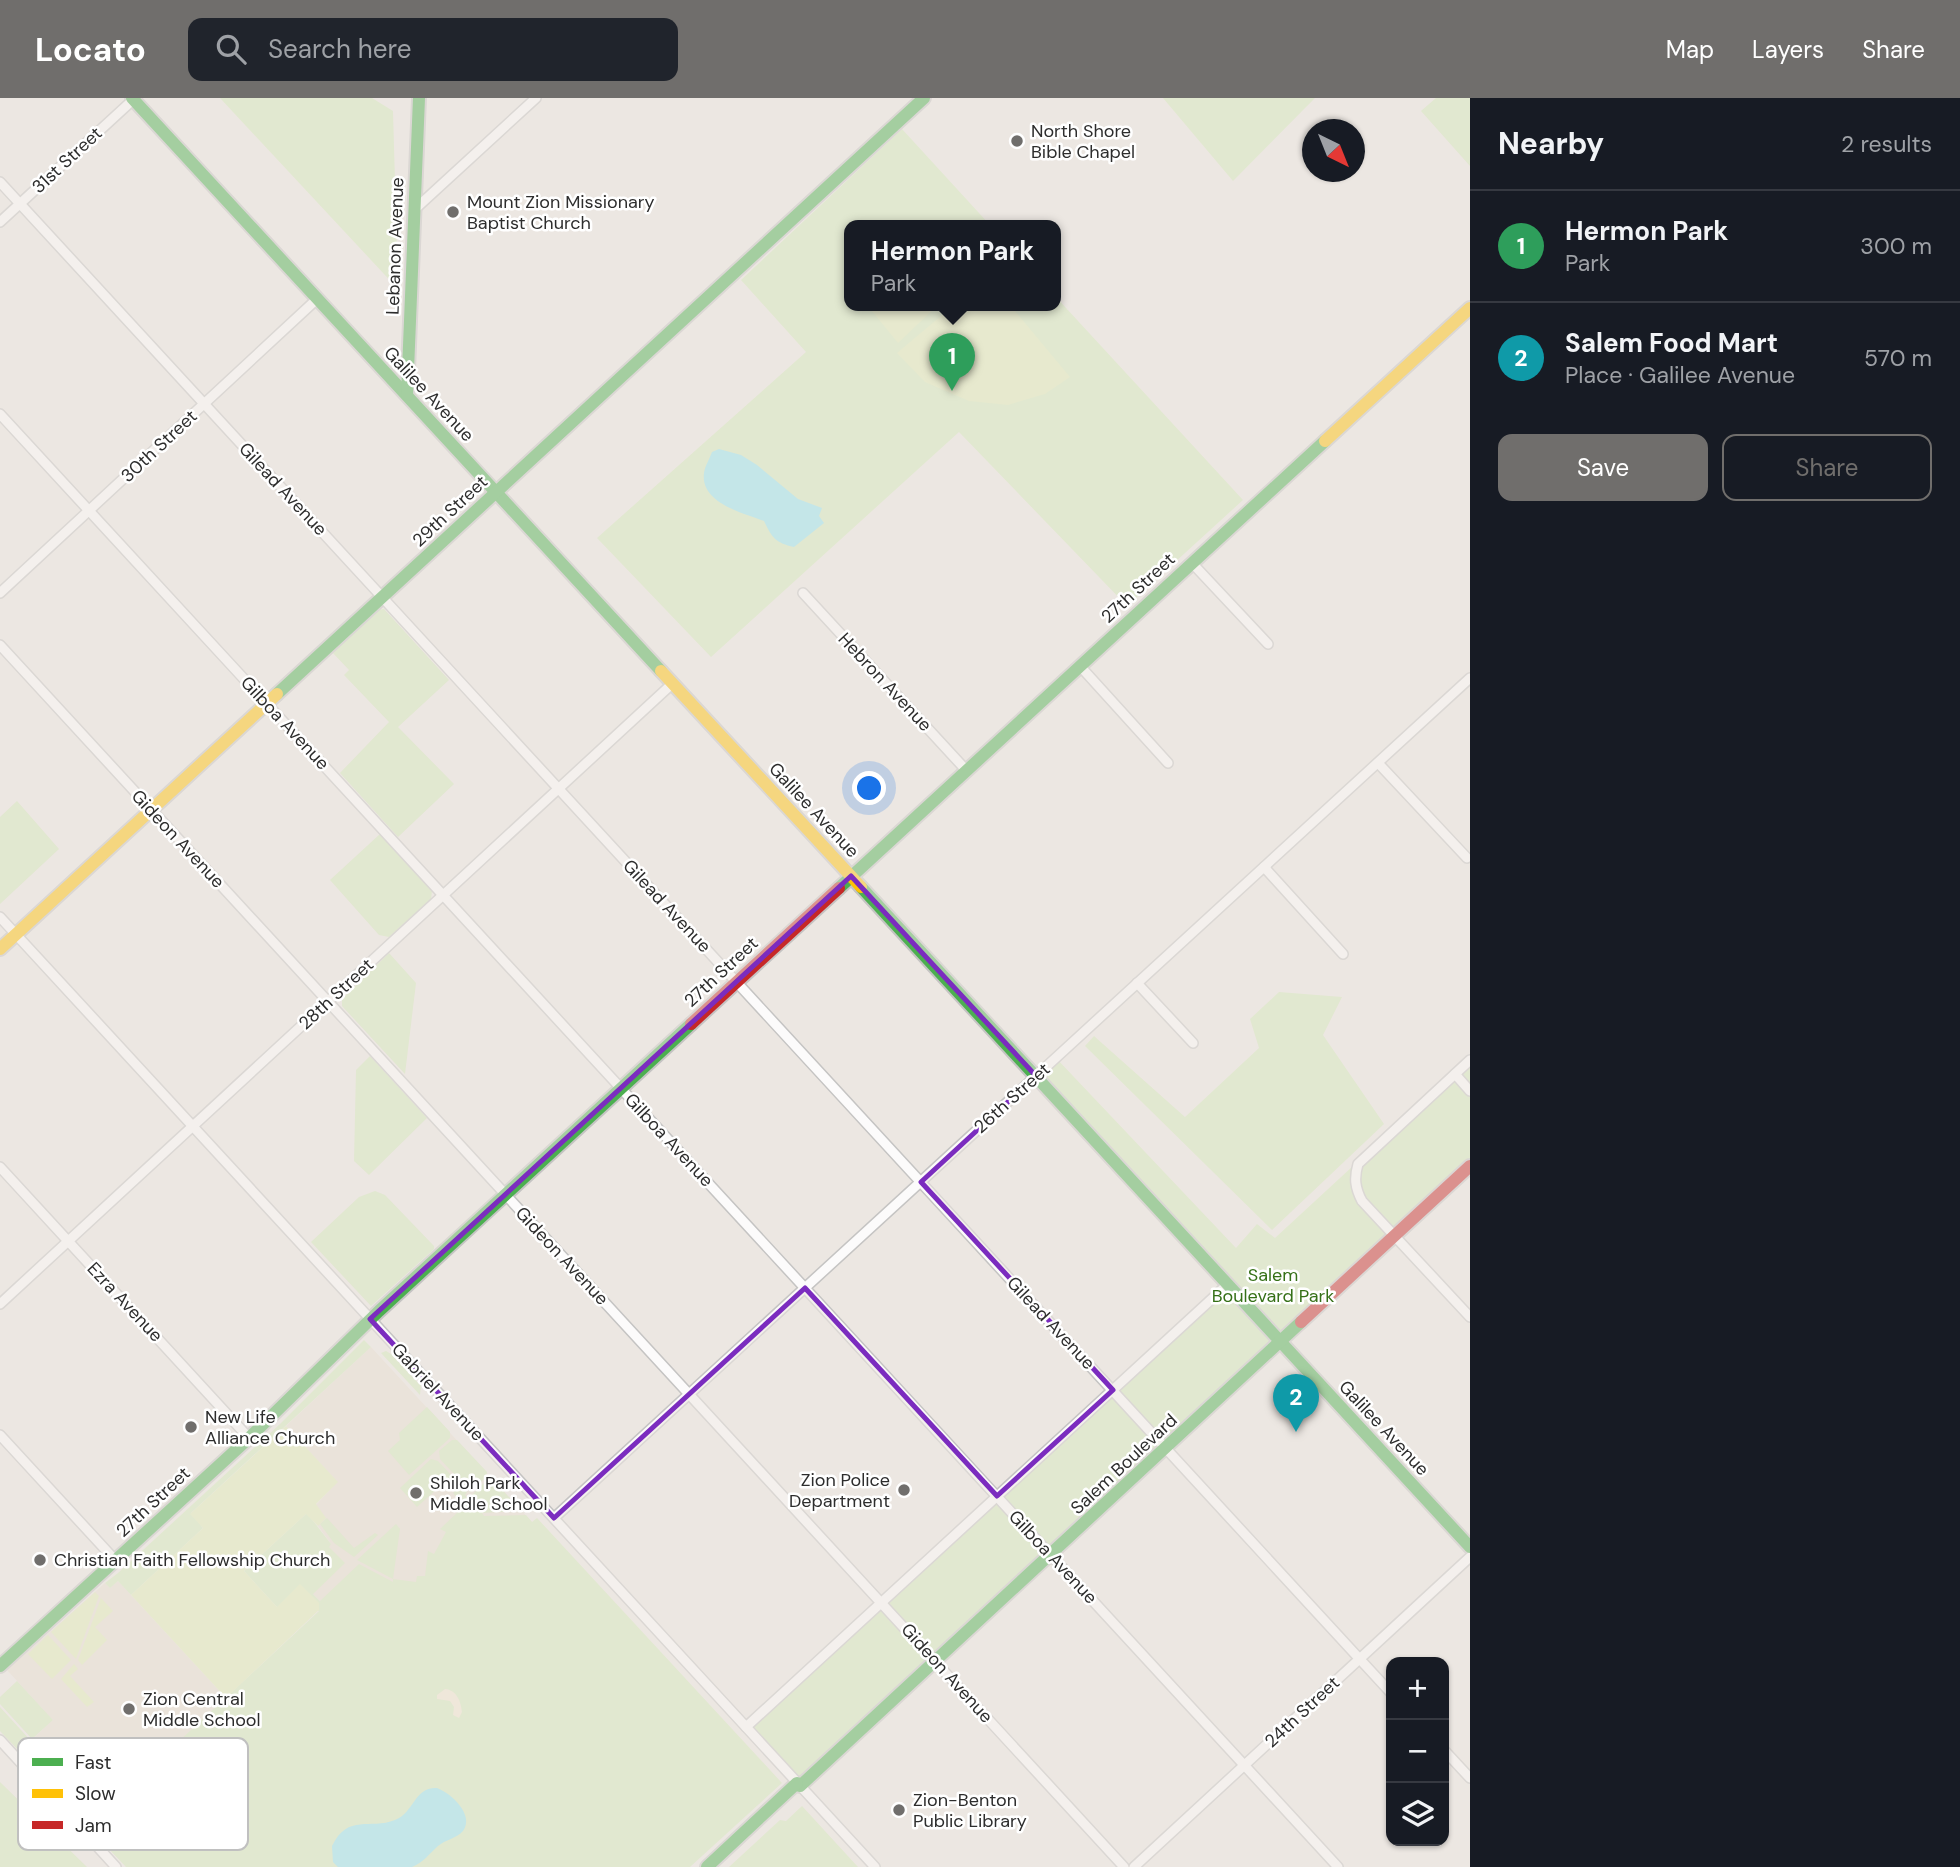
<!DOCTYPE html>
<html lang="en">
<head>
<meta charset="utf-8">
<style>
  :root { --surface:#171b24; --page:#20242c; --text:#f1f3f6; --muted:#9ea1a6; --line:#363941; --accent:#706e6c }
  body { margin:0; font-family:"DM Sans",sans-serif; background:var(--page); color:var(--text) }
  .controls { position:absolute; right:21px; bottom:21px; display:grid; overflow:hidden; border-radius:14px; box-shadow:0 2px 5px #0004 }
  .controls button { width:63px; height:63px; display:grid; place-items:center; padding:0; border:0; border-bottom:2px solid var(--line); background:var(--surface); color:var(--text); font:35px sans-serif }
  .compass { position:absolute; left:1302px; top:21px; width:63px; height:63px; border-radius:50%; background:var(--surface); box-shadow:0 2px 5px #0004; rotate:137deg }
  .you { position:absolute; left:870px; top:691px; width:24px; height:24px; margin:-18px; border:5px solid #fff; border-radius:50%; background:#1a73e8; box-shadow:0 0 0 10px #1a73e833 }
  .badge { display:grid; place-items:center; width:46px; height:46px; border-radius:50%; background:var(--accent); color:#fff; font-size:23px; font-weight:700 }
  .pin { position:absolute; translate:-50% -58px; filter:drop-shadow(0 2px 4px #0008) }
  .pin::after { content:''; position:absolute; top:37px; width:24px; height:21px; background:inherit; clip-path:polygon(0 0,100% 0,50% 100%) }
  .popup { position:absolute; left:844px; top:122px; width:217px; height:91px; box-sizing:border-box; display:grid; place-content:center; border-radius:14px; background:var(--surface); filter:drop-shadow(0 2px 5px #0005); font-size:23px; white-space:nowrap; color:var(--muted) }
  .popup b { font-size:26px; color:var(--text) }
  .popup::after { content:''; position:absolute; left:50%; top:100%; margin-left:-14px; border:14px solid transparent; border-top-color:var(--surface) }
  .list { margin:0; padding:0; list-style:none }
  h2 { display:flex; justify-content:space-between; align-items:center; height:91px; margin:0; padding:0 28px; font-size:30px }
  h2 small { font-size:23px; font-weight:400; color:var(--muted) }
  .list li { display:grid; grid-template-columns:46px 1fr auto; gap:21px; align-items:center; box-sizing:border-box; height:112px; padding:0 28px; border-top:2px solid var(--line) }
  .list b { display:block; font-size:26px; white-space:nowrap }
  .list p { margin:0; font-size:23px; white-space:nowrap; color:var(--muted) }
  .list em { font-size:23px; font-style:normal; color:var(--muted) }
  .actions { display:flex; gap:14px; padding:21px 28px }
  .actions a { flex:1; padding:16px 0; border:2px solid var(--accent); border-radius:14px; text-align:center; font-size:24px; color:var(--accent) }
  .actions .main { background:var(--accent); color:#fff }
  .icon { flex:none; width:38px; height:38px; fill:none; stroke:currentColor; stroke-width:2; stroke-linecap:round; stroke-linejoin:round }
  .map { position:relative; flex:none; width:1470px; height:1769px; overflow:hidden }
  header { display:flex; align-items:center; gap:42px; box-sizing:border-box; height:98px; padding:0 35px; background:var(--accent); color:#fff }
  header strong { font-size:33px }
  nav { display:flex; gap:38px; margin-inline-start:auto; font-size:24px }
  .search { width:490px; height:63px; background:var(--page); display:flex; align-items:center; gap:18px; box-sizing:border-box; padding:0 24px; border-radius:14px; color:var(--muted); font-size:26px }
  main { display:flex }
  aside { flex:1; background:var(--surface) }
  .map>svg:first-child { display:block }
  .education { fill:#e7ddd0 }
  .green { fill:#d3e8ba }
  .sand { fill:#f1e6d0 }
  .pitch { fill:#dfecb7 }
  .water { fill:#93e4f0 }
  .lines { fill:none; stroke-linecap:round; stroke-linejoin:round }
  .street-casing { stroke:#c5c4c3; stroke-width:12 }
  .fast-casing { stroke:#c5c4c3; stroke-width:16 }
  .slow-casing { stroke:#c5c4c3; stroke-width:16 }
  .jam-casing { stroke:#c5c4c3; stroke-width:16 }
  .street { stroke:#fcfbfb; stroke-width:9 }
  .fast { stroke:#4caf50; stroke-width:12 }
  .slow { stroke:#ffc107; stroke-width:12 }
  .jam { stroke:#c62828; stroke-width:12 }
  .marked { fill:none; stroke:#7b2cbf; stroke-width:5; stroke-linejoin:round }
  .poi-dot { fill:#706e6c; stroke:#fff; stroke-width:2.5 }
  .labels { text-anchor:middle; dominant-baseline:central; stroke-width:5; stroke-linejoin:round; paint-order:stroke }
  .poi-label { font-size:18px; fill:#2d2d2d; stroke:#fff; text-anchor:start }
  .street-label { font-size:18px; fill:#2d2d2d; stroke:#fff }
  .park-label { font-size:18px; fill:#357017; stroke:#fff }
  .key { fill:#fff; stroke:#c0c0c0; stroke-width:2 }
  .key-label { font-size:19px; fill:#2d2d2d }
</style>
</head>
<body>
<header>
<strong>Locato</strong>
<div class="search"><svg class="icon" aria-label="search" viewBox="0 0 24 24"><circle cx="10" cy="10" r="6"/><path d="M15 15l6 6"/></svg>Search here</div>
<nav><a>Map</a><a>Layers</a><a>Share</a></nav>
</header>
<main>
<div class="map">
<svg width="1470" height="1769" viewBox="0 0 1470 1769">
  <rect width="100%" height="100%" fill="#ece7e2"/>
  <!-- education -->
  <g class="education">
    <polygon points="371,1249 532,1424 421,1527 320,1503 313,1496 311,1466 331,1446 318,1428 315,1408 337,1384 286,1328"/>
    <polygon points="118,1483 226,1600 96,1721 69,1692 85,1677 54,1643 36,1659 26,1647 53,1622 7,1572 105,1485 110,1490"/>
  </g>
  <!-- green -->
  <g class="green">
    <polygon points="220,0 372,0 393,13 398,191"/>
    <polygon points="1163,0 1315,0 1233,83"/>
    <polygon points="1436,0 1470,0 1470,68 1421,13"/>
    <polygon points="902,31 990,127 849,127 849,207 1055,207 1055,198 1243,402 1127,508 959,334 711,559 597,440 806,254 741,182"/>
    <polygon points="384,511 449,582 398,629 454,686 398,739 340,675 389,624 344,577 349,572 332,554 376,512"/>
    <polygon points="17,703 59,751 0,806 0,719"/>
    <polygon points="380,736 432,793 431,801 389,839 379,837 330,782"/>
    <polygon points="389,855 416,885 405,976 342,908 342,901"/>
    <polygon points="1279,894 1342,899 1323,937 1384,1026 1272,1132 1085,948 1094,938 1185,1019 1259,950 1250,921"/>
    <polygon points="370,958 427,1020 369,1077 354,1063 356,972"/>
    <polygon points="1056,960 1236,1150 1257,1126 1275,1140 1470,960 1470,1068 800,1688 746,1629 1228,1186 1036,978"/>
    <polygon points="375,1093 385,1097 434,1148 434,1151 371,1208 311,1144 359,1099"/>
    <polygon points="364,1242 371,1249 191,1415 203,1430 131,1497 118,1483 110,1490 105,1485 118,1475 280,1326"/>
    <polygon points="386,1253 391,1256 421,1288 420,1297 381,1255"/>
    <polygon points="427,1309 450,1334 450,1340 409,1377 388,1353 400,1342 399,1335"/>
    <polygon points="452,1342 457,1342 487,1374 486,1379 471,1394 440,1361 439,1353"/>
    <polygon points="431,1361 438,1363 467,1394 465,1397 468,1401 488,1381 493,1382 522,1413 482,1415 484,1418 526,1417 532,1424 537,1420 782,1685 690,1769 126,1769 90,1731 91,1725 319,1513 277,1509 244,1473 307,1415 331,1446 329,1449 345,1465 313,1496 320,1503 359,1466 393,1484 393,1481 357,1462 396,1426 400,1431 393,1481 416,1484 417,1478 425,1478 428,1453 434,1456 446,1434 440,1431 459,1413 454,1407 459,1402 453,1395 458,1390 449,1380 417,1409 400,1390"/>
    <polygon points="327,1420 354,1450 375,1435 378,1437 354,1459 334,1445 320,1426"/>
    <polygon points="17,1583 53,1622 32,1641 0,1606 0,1599"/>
    <polygon points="0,1609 31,1643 19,1653 0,1633"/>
    <polygon points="53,1643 85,1677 75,1687 43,1652"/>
    <polygon points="41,1654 73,1688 64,1697 59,1697 30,1665"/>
    <polygon points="0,1684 87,1769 0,1769"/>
    <polygon points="802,1708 858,1769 729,1769 780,1722 786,1723"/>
  </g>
  <!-- sand -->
  <path class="sand" d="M 445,1591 C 457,1592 461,1604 462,1614 L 459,1620 L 453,1617 L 454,1609 L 450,1603 L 437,1601 L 437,1597 Z"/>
  <!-- pitch -->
  <g class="pitch">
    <polygon points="867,207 938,207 898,245"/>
    <polygon points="954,207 1010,207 1070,279 1045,296 1008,307 969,303 925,284 897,255"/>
    <polygon points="286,1328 338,1384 316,1406 326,1420 318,1428 306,1416 244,1473 277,1509 300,1486 319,1505 319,1512 226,1600 131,1497 203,1430 190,1416"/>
    <polygon points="95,1494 99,1498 76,1561 51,1534"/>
    <polygon points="101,1500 113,1513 95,1529 107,1542 82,1567 78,1562"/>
    <polygon points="48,1537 71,1562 52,1581 28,1556"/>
    <polygon points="74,1566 78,1571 70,1578 94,1604 87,1609 61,1581"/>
  </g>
  <!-- water -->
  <g class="water">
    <path d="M 719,351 L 741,357 L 757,367 L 798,401 L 822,410 L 819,418 L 824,425 L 794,449 C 776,445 772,440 764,423 C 743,415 700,405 704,375 C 705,368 710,360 712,354 Z"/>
    <path d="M 437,1690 C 451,1695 475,1717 463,1733 C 457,1740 445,1742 438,1748 C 429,1756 424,1764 412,1769 L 338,1769 L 333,1764 L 332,1748 C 348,1715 370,1732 395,1722 C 414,1715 414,1689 437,1690 Z"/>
  </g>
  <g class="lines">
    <!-- street casing -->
    <g class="street-casing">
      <g id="street">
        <polyline points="0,84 1391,1595"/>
        <polyline points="414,112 536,0"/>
        <polyline points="0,124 135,0"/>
        <polyline points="0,316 1338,1769"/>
        <polyline points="1192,465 1268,546"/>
        <polyline points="0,495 317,201"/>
        <polyline points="803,495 966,672"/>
        <polyline points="0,547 1124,1769"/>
        <polyline points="1080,568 1168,665"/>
        <polyline points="1378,665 1467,760"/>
        <polyline points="1264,769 1343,856"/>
        <polyline points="0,819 875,1769"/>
        <polyline points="1137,885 1193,945"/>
        <path d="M 1470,962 L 1358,1066 C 1354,1080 1355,1090 1362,1103 L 1470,1219"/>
        <polyline points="1455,976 1470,993"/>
        <polyline points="0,1069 249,1340"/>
        <polyline points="0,1206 673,585"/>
        <polyline points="0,1337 115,1462"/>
        <polyline points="554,1420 1470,580"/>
        <polyline points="746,1629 1228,1186"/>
        <polyline points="0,1642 116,1769"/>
        <polyline points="1444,1652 1470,1680"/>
        <polyline points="1134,1769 1470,1459"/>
      </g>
    </g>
    <!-- fast casing -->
    <g class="fast-casing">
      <g id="fast">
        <polyline points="132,0 661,573"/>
        <polyline points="407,297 419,0"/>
        <polyline points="277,596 924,0"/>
        <polyline points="861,789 1470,1449"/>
        <polyline points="839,790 1325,343"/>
        <polyline points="0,1568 249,1340 379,1213 691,926"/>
        <polyline points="800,1688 1301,1224"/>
        <polyline points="707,1769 797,1685"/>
      </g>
    </g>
    <!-- slow casing -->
    <g class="slow-casing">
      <g id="slow">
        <polyline points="1325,343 1470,210"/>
        <polyline points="661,573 861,789"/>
        <polyline points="0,851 277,596"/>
      </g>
    </g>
    <!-- jam casing -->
    <g class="jam-casing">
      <g id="jam">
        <polyline points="691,926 839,790"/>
        <polyline points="1301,1224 1470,1068"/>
      </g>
    </g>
    <!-- street -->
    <use href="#street" class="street"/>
    <!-- fast -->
    <use href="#fast" class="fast"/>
    <!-- slow -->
    <use href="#slow" class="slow"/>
    <!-- jam -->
    <use href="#jam" class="jam"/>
  </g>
  <!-- marked area -->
  <path d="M0 0H1470V1769H0ZM 851,778 L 1036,978 L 921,1084 L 1113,1292 L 997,1398 L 805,1190 L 554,1420 L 370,1221 Z" fill="#ece7e2" fill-opacity=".55" fill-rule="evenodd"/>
  <path class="marked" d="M 851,778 L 1036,978 L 921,1084 L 1113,1292 L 997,1398 L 805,1190 L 554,1420 L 370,1221 Z"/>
  <!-- markers -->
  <g class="poi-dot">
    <circle cx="1017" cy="43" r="7"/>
    <circle cx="453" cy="114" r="7"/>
    <circle cx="191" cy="1329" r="7"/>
    <circle cx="904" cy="1392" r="7"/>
    <circle cx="416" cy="1395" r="7"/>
    <circle cx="40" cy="1462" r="7"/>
    <circle cx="129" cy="1611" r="7"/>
    <circle cx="899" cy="1712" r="7"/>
  </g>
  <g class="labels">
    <!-- poi labels -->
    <g class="poi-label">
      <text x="1031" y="33">North Shore<tspan x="1031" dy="21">Bible Chapel</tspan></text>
      <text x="467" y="104">Mount Zion Missionary<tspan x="467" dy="21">Baptist Church</tspan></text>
      <text x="205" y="1319">New Life<tspan x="205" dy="21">Alliance Church</tspan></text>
      <text x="890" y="1382" text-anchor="end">Zion Police<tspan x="890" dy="21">Department</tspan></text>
      <text x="430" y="1385">Shiloh Park<tspan x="430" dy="21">Middle School</tspan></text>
      <text x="54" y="1462">Christian Faith Fellowship Church</text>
      <text x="143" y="1601">Zion Central<tspan x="143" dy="21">Middle School</tspan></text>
      <text x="913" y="1702">Zion-Benton<tspan x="913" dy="21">Public Library</tspan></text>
    </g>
    <!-- street labels -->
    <g class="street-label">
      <text transform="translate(67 62) rotate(-43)">31st Street</text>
      <text transform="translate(395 148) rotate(-88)">Lebanon Avenue</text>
      <text transform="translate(429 296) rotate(47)">Galilee Avenue</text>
      <text transform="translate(159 348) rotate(-43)">30th Street</text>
      <text transform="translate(283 391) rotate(47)">Gilead Avenue</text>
      <text transform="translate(450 413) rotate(-43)">29th Street</text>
      <text transform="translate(1138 490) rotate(-43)">27th Street</text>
      <text transform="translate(885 584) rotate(47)">Hebron Avenue</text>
      <text transform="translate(285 625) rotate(47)">Gilboa Avenue</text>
      <text transform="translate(814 712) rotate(47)">Galilee Avenue</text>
      <text transform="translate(178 741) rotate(47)">Gideon Avenue</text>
      <text transform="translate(667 808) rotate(47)">Gilead Avenue</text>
      <text transform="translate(721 874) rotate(-43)">27th Street</text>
      <text transform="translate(336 896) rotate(-43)">28th Street</text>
      <text transform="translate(1012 1000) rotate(-42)">26th Street</text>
      <text transform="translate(669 1042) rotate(47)">Gilboa Avenue</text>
      <text transform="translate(562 1158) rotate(47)">Gideon Avenue</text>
      <text transform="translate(125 1204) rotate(47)">Ezra Avenue</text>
      <text transform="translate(1051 1225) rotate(47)">Gilead Avenue</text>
      <text transform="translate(438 1294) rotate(47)">Gabriel Avenue</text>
      <text transform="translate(1384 1330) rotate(47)">Galilee Avenue</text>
      <text transform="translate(1124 1366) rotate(-43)">Salem Boulevard</text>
      <text transform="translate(153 1404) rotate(-43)">27th Street</text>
      <text transform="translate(1053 1459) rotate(47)">Gilboa Avenue</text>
      <text transform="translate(947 1575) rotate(48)">Gideon Avenue</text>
      <text transform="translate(1302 1614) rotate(-43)">24th Street</text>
    </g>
    <!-- park labels -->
    <g class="park-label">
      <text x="1273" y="1177">Salem<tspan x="1273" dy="21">Boulevard Park</tspan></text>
    </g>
  </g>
  <!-- legend -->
  <rect x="18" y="1640" width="230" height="112" rx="10" class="key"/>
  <rect x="32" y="1660" width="31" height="8" fill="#4caf50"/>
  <rect x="32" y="1691" width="31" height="9" fill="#ffc107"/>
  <rect x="32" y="1723" width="31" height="8" fill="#c62828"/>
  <g class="key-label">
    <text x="75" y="1671">Fast</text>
    <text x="75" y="1702">Slow</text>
    <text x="75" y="1734">Jam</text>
  </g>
</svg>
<div class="controls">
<button>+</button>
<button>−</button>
<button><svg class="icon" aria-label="layers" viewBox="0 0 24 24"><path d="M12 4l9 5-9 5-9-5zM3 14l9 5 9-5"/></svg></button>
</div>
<svg class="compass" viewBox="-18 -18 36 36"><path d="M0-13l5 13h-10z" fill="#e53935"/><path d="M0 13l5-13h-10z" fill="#9ea1a6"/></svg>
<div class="you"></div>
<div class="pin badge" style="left:952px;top:293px;background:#2e9e5b">1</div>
<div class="popup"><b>Hermon Park</b>Park</div>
<div class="pin badge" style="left:1296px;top:1334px;background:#0f9aa8">2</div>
</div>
<aside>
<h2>Nearby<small>2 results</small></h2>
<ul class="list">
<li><span class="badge" style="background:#2e9e5b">1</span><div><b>Hermon Park</b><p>Park</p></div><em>300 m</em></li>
<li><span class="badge" style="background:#0f9aa8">2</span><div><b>Salem Food Mart</b><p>Place · Galilee Avenue</p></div><em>570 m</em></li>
</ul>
<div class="actions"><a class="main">Save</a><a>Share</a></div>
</aside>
</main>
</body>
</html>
